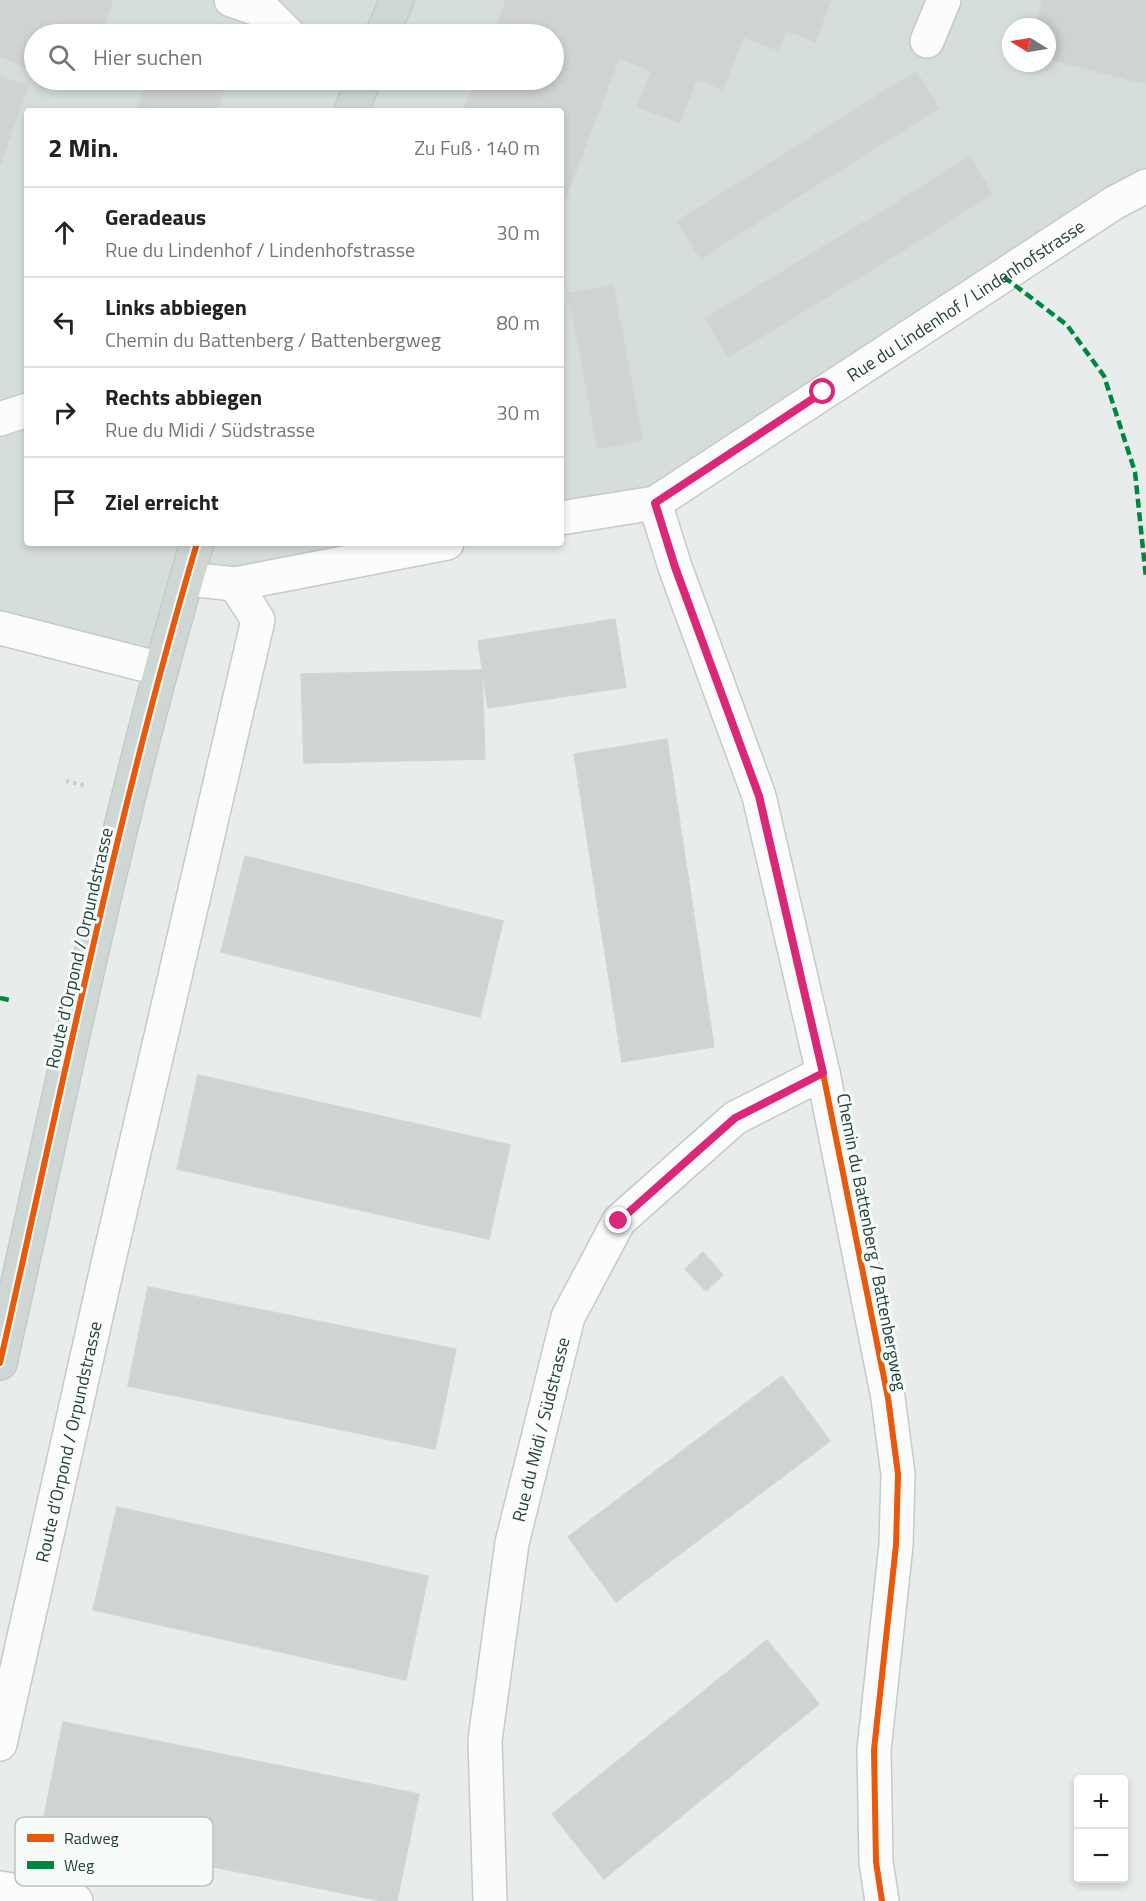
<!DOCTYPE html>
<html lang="de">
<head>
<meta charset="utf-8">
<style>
  :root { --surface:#fff; --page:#f6f6f6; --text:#222; --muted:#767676; --line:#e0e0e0 }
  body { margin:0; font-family:"Titillium Web",sans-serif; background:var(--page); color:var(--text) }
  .controls { position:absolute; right:18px; bottom:18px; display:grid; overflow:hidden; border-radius:6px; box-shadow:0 3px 9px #0003 }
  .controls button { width:54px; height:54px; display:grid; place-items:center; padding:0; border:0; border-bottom:2px solid var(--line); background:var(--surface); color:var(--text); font:30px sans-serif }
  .compass { position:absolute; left:1002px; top:18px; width:54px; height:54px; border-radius:50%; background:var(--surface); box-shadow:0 3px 9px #0003; rotate:281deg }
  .stop { position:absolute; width:18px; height:18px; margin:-14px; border:4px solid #db2777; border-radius:50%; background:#fff }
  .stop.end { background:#db2777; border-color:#fff; box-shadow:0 2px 6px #0008 }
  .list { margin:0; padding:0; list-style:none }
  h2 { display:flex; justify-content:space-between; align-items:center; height:78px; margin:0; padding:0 24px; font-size:26px }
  h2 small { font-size:20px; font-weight:400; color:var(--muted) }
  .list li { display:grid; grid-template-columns:39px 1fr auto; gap:18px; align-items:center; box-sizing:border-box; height:90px; padding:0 24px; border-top:2px solid var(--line) }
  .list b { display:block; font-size:22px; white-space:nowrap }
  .list p { margin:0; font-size:20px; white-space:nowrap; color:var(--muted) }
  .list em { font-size:20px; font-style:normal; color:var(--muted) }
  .icon { flex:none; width:33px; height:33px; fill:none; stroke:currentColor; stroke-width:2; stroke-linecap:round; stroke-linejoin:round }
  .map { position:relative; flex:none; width:1146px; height:1901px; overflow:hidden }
  .search { position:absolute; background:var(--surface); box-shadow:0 3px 9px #0003; left:24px; top:24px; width:540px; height:66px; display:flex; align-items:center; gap:15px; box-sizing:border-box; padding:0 21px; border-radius:33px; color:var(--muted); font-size:22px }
  .panel { position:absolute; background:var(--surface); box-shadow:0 3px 9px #0003; left:24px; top:108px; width:540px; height:438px; border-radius:6px }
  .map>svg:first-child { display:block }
  .built { fill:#d6dedb; fill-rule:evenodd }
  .building { fill:#cfd4d2; stroke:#d1d6d4; stroke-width:1.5 }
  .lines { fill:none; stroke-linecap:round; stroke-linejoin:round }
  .minor-casing { stroke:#c5cac8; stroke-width:36 }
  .major-casing { stroke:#c3ccc9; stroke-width:36 }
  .path { stroke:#c3ccca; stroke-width:4; stroke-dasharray:3 4.5; stroke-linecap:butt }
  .minor { stroke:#fcfcfc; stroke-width:33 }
  .major { stroke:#cfd7d5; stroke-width:33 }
  .quiet { stroke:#00873e; stroke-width:4.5; stroke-dasharray:9 4.5; stroke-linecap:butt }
  .cycleway-casing { stroke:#f7fbf9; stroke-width:10 }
  .cycleway { stroke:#e8590c; stroke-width:6 }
  .route { stroke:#db2777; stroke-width:8 }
  .labels { text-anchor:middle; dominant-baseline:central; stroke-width:6; stroke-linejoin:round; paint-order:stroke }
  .street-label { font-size:18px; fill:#24423a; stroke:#f7fbf9 }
  .key { fill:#f7fbf9; stroke:#b8c4c0; stroke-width:1.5 }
  .key-label { font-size:16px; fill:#24423a }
</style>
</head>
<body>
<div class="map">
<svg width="1146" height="1901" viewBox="0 0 1146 1901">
  <rect width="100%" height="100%" fill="#e8edeb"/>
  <!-- built -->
  <path class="built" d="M 0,0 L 1146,0 L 1146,186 L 655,503 L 561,518 L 561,111 L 27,111 L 27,543 L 447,543 L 187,580 L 161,669 L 0,628 ZM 1011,27 L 1047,27 L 1047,63 L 1011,63 ZM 34,34 L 554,34 L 554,80 L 34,80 Z"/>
  <!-- building -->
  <g class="building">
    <polygon points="0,0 113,0 101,34 34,34 34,70 0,57"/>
    <polygon points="506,0 831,0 815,42 786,30 778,50 743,37 723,90 697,79 680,123 637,107 651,71 619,58 561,211 561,111 463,111 475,80 554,80 554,34 493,34"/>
    <polygon points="1042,0 1146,0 1146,84 1047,59 1047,27 1035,27"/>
    <polygon points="916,71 939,108 720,246 697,209"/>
    <polygon points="0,76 28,86 0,166"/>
    <polygon points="62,80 84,80 82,87"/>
    <polygon points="148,80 228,80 216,111 137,111"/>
    <polygon points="969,156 992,194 899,253 876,216"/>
    <polygon points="697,209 720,246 701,259 677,221"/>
    <polygon points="876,216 899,253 883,263 859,225"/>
    <polygon points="859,225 883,263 783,324 760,285"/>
    <polygon points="613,285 643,440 598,449 568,293"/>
    <polygon points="760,285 783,324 728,357 705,318"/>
    <polygon points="615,619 626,687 488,708 478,641"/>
    <polygon points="482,670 485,759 304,763 301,674"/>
    <polygon points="667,739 714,1047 622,1062 574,754"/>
    <polygon points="245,856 503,921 480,1017 221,952"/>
    <polygon points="198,1075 510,1145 489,1239 177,1169"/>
    <polygon points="703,1252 723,1275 706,1291 685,1269"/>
    <polygon points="148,1287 456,1349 435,1449 128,1386"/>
    <polygon points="782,1376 830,1441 616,1602 568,1537"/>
    <polygon points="117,1507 428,1576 406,1680 93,1610"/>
    <polygon points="767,1640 819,1704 604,1879 552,1814"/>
    <polygon points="63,1722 419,1794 397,1901 382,1901 41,1832"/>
  </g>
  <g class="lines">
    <!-- minor casing -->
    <g class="minor-casing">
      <g id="minor">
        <polyline points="231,0 266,12 288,34"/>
        <polyline points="927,41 944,0"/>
        <polyline points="0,419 27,410"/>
        <polyline points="655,503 675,567 759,796 823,1073 888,1398 898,1474 896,1545 874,1750 876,1862 882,1901"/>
        <path id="s1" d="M 561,518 L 655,503 L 1114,203 L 1146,186"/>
        <polyline points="187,579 235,584 447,543"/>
        <polyline points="0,628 161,669"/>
        <path id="s2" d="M 0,1744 L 107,1268 L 258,620 L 235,584"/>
        <polyline points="0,1888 76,1901"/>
        <path id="s3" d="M 490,1901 L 485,1740 L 512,1543 L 568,1317 L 619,1221 L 735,1118 L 823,1073"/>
      </g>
    </g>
    <!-- major casing -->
    <g class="major-casing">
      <g id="major">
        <polyline points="382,34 397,0"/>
        <polyline points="351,111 364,80"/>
        <path d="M 0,1363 C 62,1089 117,812 197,543"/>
      </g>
    </g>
    <!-- path -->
    <polyline class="path" points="66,781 88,786"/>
    <!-- minor -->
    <use href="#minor" class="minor"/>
    <!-- major -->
    <use href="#major" class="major"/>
    <!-- quiet -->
    <g class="quiet">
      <polyline points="1004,277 1067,325 1104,376 1135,472 1146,578"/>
      <polyline points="0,998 13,1001"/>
    </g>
    <!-- cycleway casing -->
    <g class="cycleway-casing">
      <g id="cycleway">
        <polyline points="655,503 675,567 759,796 823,1073 888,1398 898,1474 896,1545 874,1750 876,1862 882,1901"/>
        <path d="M 0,1363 C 62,1089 117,812 197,543"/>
      </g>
    </g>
    <!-- cycleway -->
    <use href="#cycleway" class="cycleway"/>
  </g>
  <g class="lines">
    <!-- route -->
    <polyline class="route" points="619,1221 735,1118 823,1073 759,796 675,567 655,503 823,392"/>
  </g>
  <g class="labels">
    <!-- street labels -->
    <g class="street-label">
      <text stroke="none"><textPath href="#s1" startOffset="466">Rue du Lindenhof / Lindenhofstrasse</textPath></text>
      <text transform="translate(79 948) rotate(-77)">Route d'Orpond / Orpundstrasse</text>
      <text transform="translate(872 1242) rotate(79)">Chemin du Battenberg / Battenbergweg</text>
      <text stroke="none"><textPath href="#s3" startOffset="477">Rue du Midi / Südstrasse</textPath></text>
      <text stroke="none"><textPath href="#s2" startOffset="310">Route d'Orpond / Orpundstrasse</textPath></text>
    </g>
  </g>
  <!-- legend -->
  <rect x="15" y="1817" width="198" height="69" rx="9" class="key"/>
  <rect x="27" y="1834" width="27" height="8" fill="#e8590c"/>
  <rect x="27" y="1861" width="27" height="8" fill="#00873e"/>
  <g class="key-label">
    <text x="64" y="1844">Radweg</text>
    <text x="64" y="1871">Weg</text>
  </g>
</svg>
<div class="controls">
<button>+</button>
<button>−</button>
</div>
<svg class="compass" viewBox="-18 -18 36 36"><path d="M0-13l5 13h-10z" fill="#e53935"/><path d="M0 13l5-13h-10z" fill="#767676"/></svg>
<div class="stop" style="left:823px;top:392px"></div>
<div class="stop end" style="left:619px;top:1221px"></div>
<div class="search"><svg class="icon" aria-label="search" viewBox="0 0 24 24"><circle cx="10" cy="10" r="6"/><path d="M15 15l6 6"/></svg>Hier suchen</div>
<section class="panel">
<h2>2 Min.<small>Zu Fuß · 140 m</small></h2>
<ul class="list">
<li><svg class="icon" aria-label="ahead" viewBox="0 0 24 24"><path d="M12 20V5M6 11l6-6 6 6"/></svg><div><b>Geradeaus</b><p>Rue du Lindenhof / Lindenhofstrasse</p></div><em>30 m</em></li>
<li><svg class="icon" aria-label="left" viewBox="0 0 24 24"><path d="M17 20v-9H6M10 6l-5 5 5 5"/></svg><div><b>Links abbiegen</b><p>Chemin du Battenberg / Battenbergweg</p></div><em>80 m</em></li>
<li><svg class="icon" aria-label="right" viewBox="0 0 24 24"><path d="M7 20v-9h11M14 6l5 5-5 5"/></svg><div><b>Rechts abbiegen</b><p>Rue du Midi / Südstrasse</p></div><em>30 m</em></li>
<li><svg class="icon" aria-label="arrive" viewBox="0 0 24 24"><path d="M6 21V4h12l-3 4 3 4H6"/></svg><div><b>Ziel erreicht</b></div></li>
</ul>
</section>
</div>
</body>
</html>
